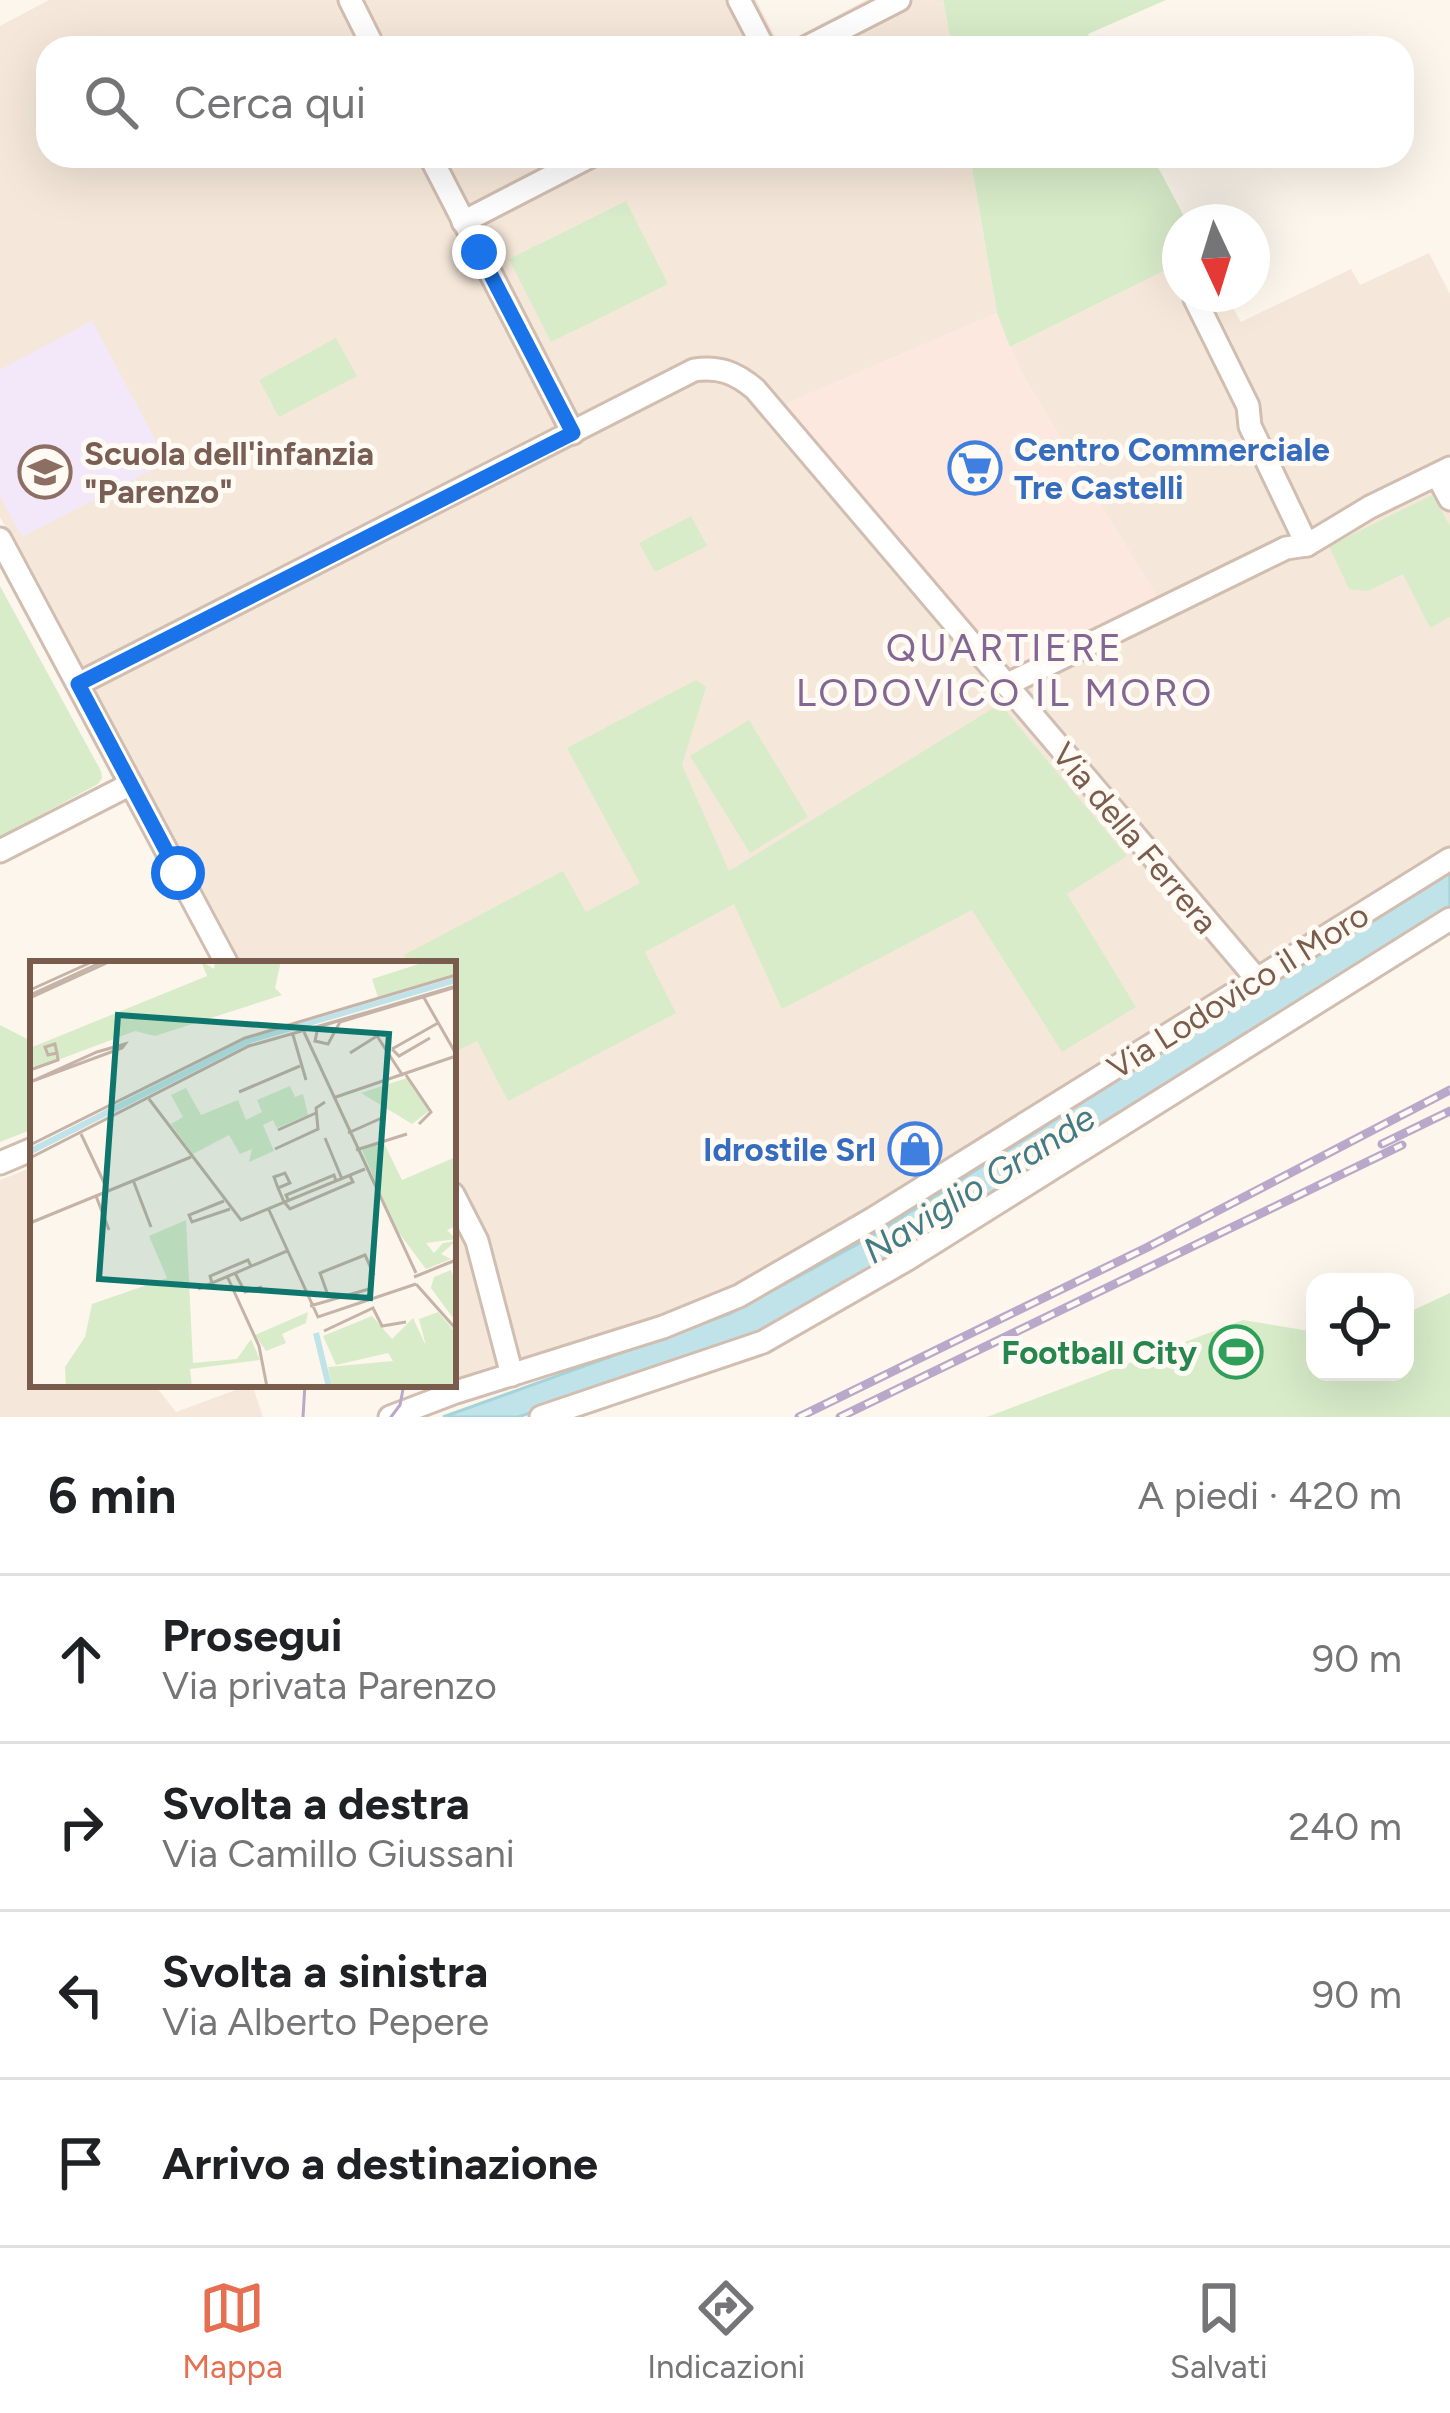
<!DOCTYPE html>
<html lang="it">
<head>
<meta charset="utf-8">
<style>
  :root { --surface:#fff; --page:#f2f2f2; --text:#202124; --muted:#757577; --line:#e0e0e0; --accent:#e76f51 }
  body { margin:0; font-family:Figtree,sans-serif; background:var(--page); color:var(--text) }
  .controls { position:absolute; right:36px; bottom:36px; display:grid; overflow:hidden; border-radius:24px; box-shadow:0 12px 48px #0002 }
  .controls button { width:108px; height:108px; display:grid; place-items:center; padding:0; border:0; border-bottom:3px solid var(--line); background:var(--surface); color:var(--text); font:60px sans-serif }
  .compass { position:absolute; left:1162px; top:204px; width:108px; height:108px; border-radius:50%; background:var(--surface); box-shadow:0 12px 48px #0002; rotate:176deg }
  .stop { position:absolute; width:36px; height:36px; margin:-27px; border:9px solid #1a73e8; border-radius:50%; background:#fff }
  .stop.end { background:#1a73e8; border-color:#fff; box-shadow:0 3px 12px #0008 }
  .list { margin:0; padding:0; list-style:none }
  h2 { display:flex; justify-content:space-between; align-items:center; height:156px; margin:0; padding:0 48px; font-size:51px }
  h2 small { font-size:39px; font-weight:400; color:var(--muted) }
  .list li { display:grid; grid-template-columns:78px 1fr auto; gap:36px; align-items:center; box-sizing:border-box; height:168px; padding:0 48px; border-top:3px solid var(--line) }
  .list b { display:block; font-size:45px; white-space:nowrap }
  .list p { margin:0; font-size:39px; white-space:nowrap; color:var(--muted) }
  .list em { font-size:39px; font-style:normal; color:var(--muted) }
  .icon { flex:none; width:66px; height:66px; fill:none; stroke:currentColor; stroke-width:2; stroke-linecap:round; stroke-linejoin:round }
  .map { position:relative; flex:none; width:1450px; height:1417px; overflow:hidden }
  .search { position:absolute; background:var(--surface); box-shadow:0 12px 48px #0002; left:36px; right:36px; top:36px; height:132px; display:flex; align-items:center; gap:30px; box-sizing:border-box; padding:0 42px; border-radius:36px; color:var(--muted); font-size:45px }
  .sheet { height:828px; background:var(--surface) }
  nav { display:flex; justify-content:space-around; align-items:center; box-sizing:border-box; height:168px; border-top:3px solid var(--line); background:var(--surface); font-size:33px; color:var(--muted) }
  nav a { display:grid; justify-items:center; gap:6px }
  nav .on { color:var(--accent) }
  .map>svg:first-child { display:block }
  .residential { fill:#f5e8da }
  .commercial { fill:#fde8e0 }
  .education { fill:#f3e8fa }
  .green { fill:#d8ecc9 }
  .water { fill:#bfe3e8; stroke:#a5d3da; stroke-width:3 }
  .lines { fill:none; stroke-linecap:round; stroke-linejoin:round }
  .minor-casing { stroke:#d1beb0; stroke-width:27 }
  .minor { stroke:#fff; stroke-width:21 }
  .tram { stroke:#b9a8c9; stroke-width:3 }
  .rail-casing { stroke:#b9a8c9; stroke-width:9 }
  .rail { stroke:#fffaf3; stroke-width:4.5; stroke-dasharray:14; stroke-linecap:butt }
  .route { stroke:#1a73e8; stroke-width:15 }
  .labels { text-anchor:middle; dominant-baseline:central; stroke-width:10; stroke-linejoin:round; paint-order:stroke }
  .shop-label { font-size:33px; font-weight:bold; fill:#366cbe; stroke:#fffaf3; text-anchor:start }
  .education-label { font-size:33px; font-weight:bold; fill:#785e54; stroke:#fffaf3; text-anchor:start }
  .street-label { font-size:33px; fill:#7a5c4d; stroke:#fffaf3 }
  .leisure-label { font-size:33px; font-weight:bold; fill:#27864d; stroke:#fffaf3; text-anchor:end }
  .water-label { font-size:36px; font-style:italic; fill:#437c86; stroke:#fffaf3 }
  .quarter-label { font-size:39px; letter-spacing:3px; fill:#846695; stroke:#fffaf3 }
  .inset-river { fill:none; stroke:#bfe3e8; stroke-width:6 }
  .inset-road { fill:none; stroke:#c5b3a7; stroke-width:3 }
  .view { fill:#0f766e; fill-opacity:0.15; stroke:#0f766e; stroke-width:6 }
  .inset-edge { fill:none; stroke:#7a5c4d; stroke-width:6 }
</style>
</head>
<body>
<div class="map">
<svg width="1450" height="1417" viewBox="0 0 1450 1417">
  <rect width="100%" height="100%" fill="#fdf6ec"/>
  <!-- residential -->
  <g class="residential">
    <polygon points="49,0 756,0 780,46 866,0 943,0 952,48 48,48 48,156 970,156 997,313 779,407 1162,606 1023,375 1010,347 1180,263 1180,294 1225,294 1241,322 1351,269 1360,285 1429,253 1450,294 1450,851 870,1212 736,1288 462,1381 453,1364 453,964 239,964 0,517 0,26"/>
    <polygon points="33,1167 33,1384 154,1384 176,1412 252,1384 263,1417 0,1417 0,1180"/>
  </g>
  <!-- commercial -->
  <polygon class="commercial" points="997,313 1023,375 1163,606 1010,682 778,407"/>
  <!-- education -->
  <polygon class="education" points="92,321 167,462 22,537 0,496 0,370"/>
  <!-- green -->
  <g class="green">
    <polygon points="943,0 1166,0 1088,34 1095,48 952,48"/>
    <polygon points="970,156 1152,156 1187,222 1180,222 1180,263 1010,347 997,313"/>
    <polygon points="626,201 668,284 551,342 509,259"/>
    <polygon points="336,338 357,376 279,417 259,380"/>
    <polygon points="1432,495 1450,526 1450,617 1430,628 1403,574 1368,591 1349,589 1329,546"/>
    <polygon points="691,516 707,546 655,572 639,543"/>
    <polygon points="0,586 101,771 102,778 98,784 0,837"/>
    <polygon points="696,680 706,687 682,765 729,871 1000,704 1127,856 1067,894 1136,1007 1062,1052 972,910 782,1009 734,904 645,952 676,1013 508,1101 477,1041 453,1053 453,964 409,964 404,955 563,871 586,912 640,883 567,748"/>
    <polygon points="749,720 808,817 750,853 690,756"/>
    <polygon points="0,1025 33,1042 33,1129 0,1142"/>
    <polygon points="1450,1293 1450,1417 987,1417 1243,1320 1315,1332 1315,1372 1405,1372 1405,1314"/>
  </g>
  <!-- water -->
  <polygon class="water" points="1450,872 1450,912 905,1255 760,1335 518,1417 443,1417 729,1314 869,1238 1391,906"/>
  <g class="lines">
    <!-- minor casing -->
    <g class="minor-casing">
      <g id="minor">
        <polyline points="350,0 374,48"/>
        <polyline points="739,0 764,48"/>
        <polyline points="805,48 899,0"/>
        <polyline points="430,156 573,433"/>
        <polyline points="463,222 591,156"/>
        <polyline points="1195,299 1248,406 1250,426 1307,545"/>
        <polyline points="1437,475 1450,499"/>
        <polyline points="0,539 227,964"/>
        <path d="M 78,684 L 694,370 C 719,366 736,373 755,389 L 1256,978"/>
        <polyline points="1006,685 1286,548 1307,545 1370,507 1450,468"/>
        <polyline points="0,851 131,784"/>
        <polyline points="0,1163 33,1149"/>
        <polyline points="453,1194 477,1241 512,1375"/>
        <polyline points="390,1417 456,1392 663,1327 739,1296 874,1218 1450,859"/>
        <polyline points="541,1417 763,1342 906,1260 1450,919"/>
      </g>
    </g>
    <!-- minor -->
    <use href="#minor" class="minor"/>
    <!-- tram -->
    <g class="tram">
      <polyline points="303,1417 305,1384"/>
      <polyline points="391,1417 400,1405 404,1384"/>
    </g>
    <!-- rail casing -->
    <g class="rail-casing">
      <g id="rail">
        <polyline points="1382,1144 1450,1111"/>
        <polyline points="799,1417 1146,1248 1450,1090"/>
        <polyline points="840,1417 1402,1145"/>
      </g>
    </g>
    <!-- rail -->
    <use href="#rail" class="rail"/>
  </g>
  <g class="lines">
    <!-- route -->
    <polyline class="route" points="178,873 78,684 573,433 479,252"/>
  </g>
  <!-- icons -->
  <defs>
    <g id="supermarket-ring" transform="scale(2.7)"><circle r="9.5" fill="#fffaf3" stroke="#3f7fe0" stroke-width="1.5"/><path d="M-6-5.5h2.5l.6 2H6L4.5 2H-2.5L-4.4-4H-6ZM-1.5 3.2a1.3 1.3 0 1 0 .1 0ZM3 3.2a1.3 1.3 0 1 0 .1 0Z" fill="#3f7fe0"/></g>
    <g id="school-ring" transform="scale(2.7)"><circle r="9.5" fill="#fffaf3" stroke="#8d6e63" stroke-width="1.5"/><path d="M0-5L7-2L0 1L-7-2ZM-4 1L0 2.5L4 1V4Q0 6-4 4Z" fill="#8d6e63"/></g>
    <g id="shop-ring" transform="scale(2.7)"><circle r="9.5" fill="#fffaf3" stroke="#3f7fe0" stroke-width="1.5"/><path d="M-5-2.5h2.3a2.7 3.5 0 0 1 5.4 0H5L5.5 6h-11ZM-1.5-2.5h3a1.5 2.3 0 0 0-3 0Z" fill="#3f7fe0"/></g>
    <g id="stadium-ring" transform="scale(2.7)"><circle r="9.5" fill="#fffaf3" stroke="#2e9e5b" stroke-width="1.5"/><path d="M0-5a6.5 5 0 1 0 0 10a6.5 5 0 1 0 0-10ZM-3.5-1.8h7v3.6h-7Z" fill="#2e9e5b"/></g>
  </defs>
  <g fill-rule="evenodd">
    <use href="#supermarket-ring" x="975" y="468"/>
    <use href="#school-ring" x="45" y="472"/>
    <use href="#shop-ring" x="915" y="1149"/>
    <use href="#stadium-ring" x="1236" y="1352"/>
  </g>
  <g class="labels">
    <!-- shop labels -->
    <g class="shop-label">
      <text x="1014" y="449">Centro Commerciale<tspan x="1014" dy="38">Tre Castelli</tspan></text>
      <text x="876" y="1149" text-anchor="end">Idrostile Srl</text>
    </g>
    <!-- education labels -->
    <g class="education-label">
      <text x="84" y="453">Scuola dell'infanzia<tspan x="84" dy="38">"Parenzo"</tspan></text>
    </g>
    <!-- street labels -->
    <g class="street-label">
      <text transform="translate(1135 838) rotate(50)">Via della Ferrera</text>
      <text transform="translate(1238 991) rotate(-32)">Via Lodovico il Moro</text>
    </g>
    <!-- leisure labels -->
    <g class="leisure-label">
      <text x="1197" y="1352">Football City</text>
    </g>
    <!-- water labels -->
    <g class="water-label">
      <text transform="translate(979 1184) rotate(-32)">Naviglio Grande</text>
    </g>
    <!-- quarter labels -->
    <g class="quarter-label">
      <text x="1005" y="647">QUARTIERE<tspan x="1005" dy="45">LODOVICO IL MORO</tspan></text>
    </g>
  </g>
  <!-- overview -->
  <g transform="translate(30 961)">
    <rect width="426" height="426" fill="#fdf6ec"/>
    <path d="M 171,0 L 184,8 L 185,0 L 251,0 L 245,27 L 252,34 L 125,75 L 105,70 L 4,108 L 0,87 L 177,15 ZM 398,0 L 426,0 L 426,13 L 348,36 L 342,18 ZM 377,117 L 399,150 L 382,163 L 331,132 ZM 260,125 L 265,136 L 273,133 L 278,154 L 247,167 L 243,159 L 233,164 L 244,190 L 219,201 L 222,188 L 210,193 L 199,174 L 163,193 L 141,163 L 153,156 L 141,134 L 156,127 L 171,154 L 208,139 L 216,159 L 232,151 L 227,139 ZM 353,180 L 372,219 L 426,196 L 426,265 L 417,269 L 426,278 L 396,282 L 404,292 L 413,282 L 426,280 L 411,293 L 421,298 L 396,308 L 366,268 L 332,189 ZM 156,259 L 163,402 L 207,398 L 221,378 L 230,399 L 160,408 L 162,426 L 36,426 L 35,406 L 55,376 L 62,343 L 137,317 L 119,275 ZM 421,309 L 426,322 L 426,361 L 401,327 L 404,316 ZM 278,351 L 276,362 L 252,373 L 256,382 L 236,390 L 225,374 ZM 408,351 L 426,372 L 426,426 L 302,426 L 298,406 L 363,400 L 358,392 L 306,404 L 293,375 L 342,355 L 362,378 L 383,357 L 396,385 L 389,358 Z" fill="#d8ecc9"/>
    <path d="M 426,16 L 426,22 L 221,82 L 0,194 L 0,187 L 216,78 Z" fill="#bfe3e8"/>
    <path class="inset-river" d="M 286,372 L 299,426"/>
    <path class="inset-road" d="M 426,25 L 288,66 L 285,80 L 298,83 L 310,61 L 426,26M 0,29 L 64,0M 0,34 L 74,0M 393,35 L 426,93M 0,37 L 81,0M 274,71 L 386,312M 263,74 L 276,119M 25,83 L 27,92 L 18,94 L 15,86 ZM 95,83 L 92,87 L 0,121 L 67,91 ZM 362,88 L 408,62M 362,88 L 369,95 L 400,77M 320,92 L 347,75 L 373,115M 0,109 L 28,99 L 27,92M 376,114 L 401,151 L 389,163M 209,131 L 270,105M 303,137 L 426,95M 119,138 L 211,259 L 335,208M 248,169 L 286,152M 318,172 L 354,156M 51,173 L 78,230M 295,177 L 312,218M 0,184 L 215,77 L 426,14M 245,188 L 288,168 L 286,147 L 295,141M 326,189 L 377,173M 0,197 L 219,85 L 426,26M 103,219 L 121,266M 248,227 L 260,222 L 255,212 L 244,216 L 248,227 L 254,241M 66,235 L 79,269M 194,240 L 159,254 L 162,261 L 200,248M 259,241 L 256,234 L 304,214 L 306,220M 255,242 L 260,248 L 323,221 L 320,215M 239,249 L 288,356 L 386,323M 0,262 L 161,196M 205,312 L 215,331 L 232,326M 197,315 L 229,385 L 237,426M 384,316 L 426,299M 182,322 L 180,315 L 218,299 L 221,305M 386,323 L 426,368M 168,328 L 257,290M 299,337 L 290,312 L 335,294 L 344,314M 280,345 L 339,328M 294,370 L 343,347 L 352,365 L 376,361"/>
    <path class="view" d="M 88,54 L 359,73 L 340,337 L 69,318 Z"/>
    <rect width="426" height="426" class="inset-edge"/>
  </g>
</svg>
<div class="controls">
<button><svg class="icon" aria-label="locate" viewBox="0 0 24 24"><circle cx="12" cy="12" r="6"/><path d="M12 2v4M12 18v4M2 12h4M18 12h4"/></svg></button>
</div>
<svg class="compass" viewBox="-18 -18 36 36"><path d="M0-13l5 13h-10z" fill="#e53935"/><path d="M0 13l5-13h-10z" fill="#757577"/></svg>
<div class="stop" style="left:178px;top:873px"></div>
<div class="stop end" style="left:479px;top:252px"></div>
<div class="search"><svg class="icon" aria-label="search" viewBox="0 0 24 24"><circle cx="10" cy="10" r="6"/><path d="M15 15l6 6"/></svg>Cerca qui</div>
</div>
<section class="sheet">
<h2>6 min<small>A piedi · 420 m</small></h2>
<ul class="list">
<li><svg class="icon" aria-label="ahead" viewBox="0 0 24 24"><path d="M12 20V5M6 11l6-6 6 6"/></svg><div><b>Prosegui</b><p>Via privata Parenzo</p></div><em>90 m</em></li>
<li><svg class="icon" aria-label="right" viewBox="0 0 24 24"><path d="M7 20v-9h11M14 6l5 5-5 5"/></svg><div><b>Svolta a destra</b><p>Via Camillo Giussani</p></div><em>240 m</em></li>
<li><svg class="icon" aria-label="left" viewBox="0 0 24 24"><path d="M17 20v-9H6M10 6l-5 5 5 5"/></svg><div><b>Svolta a sinistra</b><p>Via Alberto Pepere</p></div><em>90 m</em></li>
<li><svg class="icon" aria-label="arrive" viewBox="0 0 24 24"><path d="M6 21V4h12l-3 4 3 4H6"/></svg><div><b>Arrivo a destinazione</b></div></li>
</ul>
</section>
<nav>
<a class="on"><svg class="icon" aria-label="map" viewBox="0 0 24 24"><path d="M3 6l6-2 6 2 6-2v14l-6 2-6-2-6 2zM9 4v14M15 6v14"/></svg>Mappa</a>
<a><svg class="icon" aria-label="directions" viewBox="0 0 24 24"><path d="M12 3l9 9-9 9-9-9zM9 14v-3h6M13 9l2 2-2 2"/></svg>Indicazioni</a>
<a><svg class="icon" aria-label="saved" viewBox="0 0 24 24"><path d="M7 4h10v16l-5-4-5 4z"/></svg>Salvati</a>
</nav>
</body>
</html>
